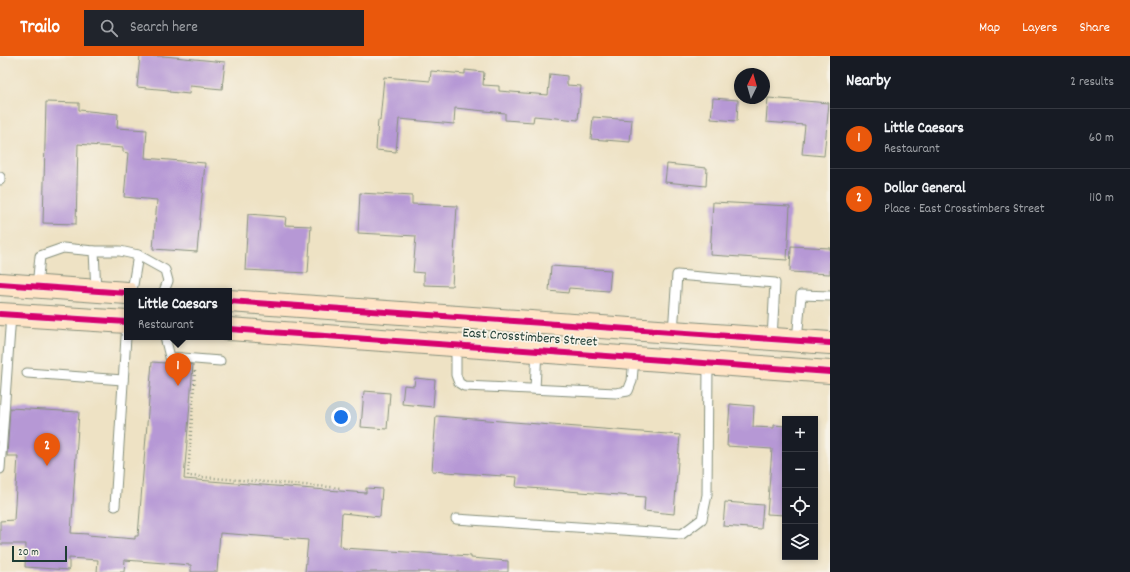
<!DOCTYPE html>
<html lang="en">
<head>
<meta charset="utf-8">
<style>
  :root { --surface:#171b24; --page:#20242c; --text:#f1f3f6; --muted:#9ea1a6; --line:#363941; --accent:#ea580c }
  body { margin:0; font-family:Dekko,sans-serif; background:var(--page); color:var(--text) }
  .controls { position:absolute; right:12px; bottom:12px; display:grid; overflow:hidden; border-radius:0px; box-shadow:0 2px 6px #0003 }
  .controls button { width:36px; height:36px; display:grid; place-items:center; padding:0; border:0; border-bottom:1px solid var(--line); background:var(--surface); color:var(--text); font:20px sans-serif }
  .compass { position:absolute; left:734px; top:12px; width:36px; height:36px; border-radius:50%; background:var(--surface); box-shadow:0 2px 6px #0003; rotate:5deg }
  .scale { position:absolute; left:12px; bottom:10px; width:55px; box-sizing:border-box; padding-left:4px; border:2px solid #1f3d34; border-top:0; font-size:11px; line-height:14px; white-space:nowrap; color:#1f3d34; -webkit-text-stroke:3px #f7f3e8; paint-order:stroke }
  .you { position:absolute; left:341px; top:361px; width:14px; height:14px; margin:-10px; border:3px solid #fff; border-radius:50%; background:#1a73e8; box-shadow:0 0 0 6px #1a73e833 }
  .badge { display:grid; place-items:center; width:26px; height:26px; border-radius:50%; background:var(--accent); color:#fff; font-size:13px; font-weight:700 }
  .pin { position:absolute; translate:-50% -33px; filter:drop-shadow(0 1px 2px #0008) }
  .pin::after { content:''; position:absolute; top:21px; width:14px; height:12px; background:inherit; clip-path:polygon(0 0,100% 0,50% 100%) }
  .popup { position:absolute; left:124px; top:232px; width:108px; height:52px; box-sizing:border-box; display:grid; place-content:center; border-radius:0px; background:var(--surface); filter:drop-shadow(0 1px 3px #0005); font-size:13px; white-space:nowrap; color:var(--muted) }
  .popup b { font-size:15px; color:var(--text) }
  .popup::after { content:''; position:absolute; left:50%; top:100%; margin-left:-8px; border:8px solid transparent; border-top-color:var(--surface) }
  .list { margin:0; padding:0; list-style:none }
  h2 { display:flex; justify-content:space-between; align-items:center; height:52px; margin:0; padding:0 16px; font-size:17px }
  h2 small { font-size:13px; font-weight:400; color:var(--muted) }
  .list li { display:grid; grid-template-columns:26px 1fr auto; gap:12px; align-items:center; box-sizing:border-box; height:60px; padding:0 16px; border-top:1px solid var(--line) }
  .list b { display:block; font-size:15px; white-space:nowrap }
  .list p { margin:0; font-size:13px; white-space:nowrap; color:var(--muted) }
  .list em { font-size:13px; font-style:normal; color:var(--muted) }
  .icon { flex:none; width:22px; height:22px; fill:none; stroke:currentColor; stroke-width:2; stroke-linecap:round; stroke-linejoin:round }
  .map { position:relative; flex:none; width:830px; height:516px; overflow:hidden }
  header { display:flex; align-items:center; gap:24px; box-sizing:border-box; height:56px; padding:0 20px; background:var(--accent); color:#fff }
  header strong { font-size:19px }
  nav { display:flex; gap:22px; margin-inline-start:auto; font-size:14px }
  .search { width:280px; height:36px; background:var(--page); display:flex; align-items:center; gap:10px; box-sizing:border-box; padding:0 14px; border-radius:0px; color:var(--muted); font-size:15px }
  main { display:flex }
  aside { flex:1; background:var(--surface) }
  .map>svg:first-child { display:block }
  .building { fill:#b698d5 }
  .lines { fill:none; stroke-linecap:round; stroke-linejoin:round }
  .service-casing { stroke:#86907c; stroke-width:11 }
  .secondary-casing { stroke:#86907c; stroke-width:24 }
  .path { stroke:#86907c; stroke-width:2.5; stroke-dasharray:1 3; stroke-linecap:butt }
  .service { stroke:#fff; stroke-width:9 }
  .secondary { stroke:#ffe4c6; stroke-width:22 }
  .cycleway-casing { stroke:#f7f3e8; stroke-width:8 }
  .cycleway { stroke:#d6006c; stroke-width:6 }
  .labels { text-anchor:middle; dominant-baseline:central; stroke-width:3.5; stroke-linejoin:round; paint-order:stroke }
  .street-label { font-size:14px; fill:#1f3d34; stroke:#f7f3e8 }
</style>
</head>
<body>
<header>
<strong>Trailo</strong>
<div class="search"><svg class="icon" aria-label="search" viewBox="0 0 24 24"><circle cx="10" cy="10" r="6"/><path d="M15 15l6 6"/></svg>Search here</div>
<nav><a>Map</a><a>Layers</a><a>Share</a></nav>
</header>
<main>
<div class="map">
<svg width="830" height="516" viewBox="0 0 830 516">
  <rect width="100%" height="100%" fill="#f7f3e8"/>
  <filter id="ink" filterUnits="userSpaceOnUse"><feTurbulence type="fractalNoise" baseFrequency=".025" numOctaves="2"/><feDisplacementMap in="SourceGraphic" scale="8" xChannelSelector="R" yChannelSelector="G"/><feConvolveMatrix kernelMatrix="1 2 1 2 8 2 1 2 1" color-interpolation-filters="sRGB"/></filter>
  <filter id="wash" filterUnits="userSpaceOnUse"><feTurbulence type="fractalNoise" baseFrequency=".012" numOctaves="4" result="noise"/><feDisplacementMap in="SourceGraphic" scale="16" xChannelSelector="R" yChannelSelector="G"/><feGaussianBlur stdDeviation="0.9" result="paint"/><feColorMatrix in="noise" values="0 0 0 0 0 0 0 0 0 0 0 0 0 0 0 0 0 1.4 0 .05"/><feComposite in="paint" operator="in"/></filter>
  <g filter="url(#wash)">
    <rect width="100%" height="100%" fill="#eee2c4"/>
    <g id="blocks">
      <!-- building -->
      <g class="building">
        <polygon points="140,0 164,0 225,6 222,33 190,30 189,38 169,36 169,34 137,31"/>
        <polygon points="465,14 484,16 483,29 499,30 499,35 548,39 550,18 567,20 567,29 581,30 578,64 534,60 533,66 505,64 505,57 455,52 454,68 399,63 396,96 376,94 378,64 380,65 384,21 430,25 431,15 465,18"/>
        <polygon points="713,42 738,44 737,65 711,63"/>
        <polygon points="768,42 829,47 824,100 802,98 805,69 766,66"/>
        <polygon points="46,46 79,47 79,54 118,58 117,72 147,74 145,102 205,107 197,196 153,193 157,144 124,141 128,97 123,96 123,92 78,88 76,168 43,167"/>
        <polygon points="593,61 632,64 630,86 591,83"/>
        <polygon points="667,108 707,112 706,130 665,126"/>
        <polygon points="360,137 412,140 412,148 457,150 452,230 424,229 424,217 413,216 416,180 358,177"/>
        <polygon points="713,146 790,150 787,204 710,199"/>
        <polygon points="248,158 286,161 285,169 311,170 308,217 245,214"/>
        <polygon points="791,190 830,192 830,218 790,216"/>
        <polygon points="551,210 611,214 609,235 569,232 568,237 549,235"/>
        <polygon points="152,306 193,309 184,423 366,437 366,432 382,433 380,461 342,457 340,490 343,491 343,492 471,500 471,502 508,505 508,516 305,516 308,484 220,477 217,516 191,516 191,509 125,504 124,516 97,516 98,504 69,502 69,514 25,511 26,488 0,488 0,465 14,464 18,400 7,400 10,352 79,356 71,477 88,478 88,479 135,483 135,480 138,480"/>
        <polygon points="415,322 435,324 433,351 402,348 404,329 414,330"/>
        <polygon points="364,335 390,337 387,373 361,371"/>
        <polygon points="730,348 754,350 753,371 774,372 774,369 785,370 785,459 767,458 772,393 727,390"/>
        <polygon points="436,360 680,379 674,458 644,455 645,441 516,431 517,421 432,415"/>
        <polygon points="725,446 763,449 761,473 723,470"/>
      </g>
    </g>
  </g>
  <g filter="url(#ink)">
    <use href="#blocks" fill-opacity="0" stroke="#86907c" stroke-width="1"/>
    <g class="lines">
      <!-- service casing -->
      <g class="service-casing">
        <g id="service">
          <polyline points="0,121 0,124"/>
          <polyline points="94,195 120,195 138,199 132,235"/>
          <polyline points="138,199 165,214 168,225 164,235"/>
          <polyline points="37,231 40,200 63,192 94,195 96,235"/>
          <polyline points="673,276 677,219 775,227 772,283"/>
          <polyline points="165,281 170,301 220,305"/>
          <polyline points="797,285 801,239 830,240"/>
          <polyline points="456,289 456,319 459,327 464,330 616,337 628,335 632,325 634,302"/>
          <polyline points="27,317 123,324"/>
          <polyline points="535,333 537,294"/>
          <polyline points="0,413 11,259"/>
          <polyline points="115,450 127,266"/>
          <polyline points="456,463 682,478 702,463 707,439 708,307"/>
        </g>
      </g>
      <!-- secondary casing -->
      <g class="secondary-casing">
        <g id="secondary">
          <polyline points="0,228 127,237"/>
          <polyline points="229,245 830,287"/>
          <polyline points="0,258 127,266"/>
          <polyline points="229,273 830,316"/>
        </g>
      </g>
      <!-- path -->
      <polyline class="path" points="195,315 188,420 342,432"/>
      <!-- service -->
      <use href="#service" class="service"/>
      <!-- secondary -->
      <use href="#secondary" class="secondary"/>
      <!-- cycleway casing -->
      <g class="cycleway-casing">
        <g id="cycleway">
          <polyline points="0,228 127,237"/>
          <polyline points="229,245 830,287"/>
          <polyline points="0,258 127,266"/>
          <polyline points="229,273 830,316"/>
        </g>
      </g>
      <!-- cycleway -->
      <use href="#cycleway" class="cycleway"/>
    </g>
  </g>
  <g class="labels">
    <!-- street labels -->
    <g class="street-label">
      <text transform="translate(530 282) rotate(4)">East Crosstimbers Street</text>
    </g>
  </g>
</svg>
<div class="controls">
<button>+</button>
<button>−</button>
<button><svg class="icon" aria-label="locate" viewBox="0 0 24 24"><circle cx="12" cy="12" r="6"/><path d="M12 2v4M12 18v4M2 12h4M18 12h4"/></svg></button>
<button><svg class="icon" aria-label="layers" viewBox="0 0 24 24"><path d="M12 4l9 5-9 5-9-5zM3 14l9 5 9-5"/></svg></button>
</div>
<svg class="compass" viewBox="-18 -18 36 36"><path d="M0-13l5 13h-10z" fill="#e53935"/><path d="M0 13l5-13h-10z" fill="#9ea1a6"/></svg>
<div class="scale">20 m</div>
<div class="you"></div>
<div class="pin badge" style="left:178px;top:330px">1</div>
<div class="popup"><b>Little Caesars</b>Restaurant</div>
<div class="pin badge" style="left:47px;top:410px">2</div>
</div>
<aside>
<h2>Nearby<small>2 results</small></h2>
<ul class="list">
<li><span class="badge">1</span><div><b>Little Caesars</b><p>Restaurant</p></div><em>60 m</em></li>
<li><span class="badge">2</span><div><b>Dollar General</b><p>Place · East Crosstimbers Street</p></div><em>110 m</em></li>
</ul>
</aside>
</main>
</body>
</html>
